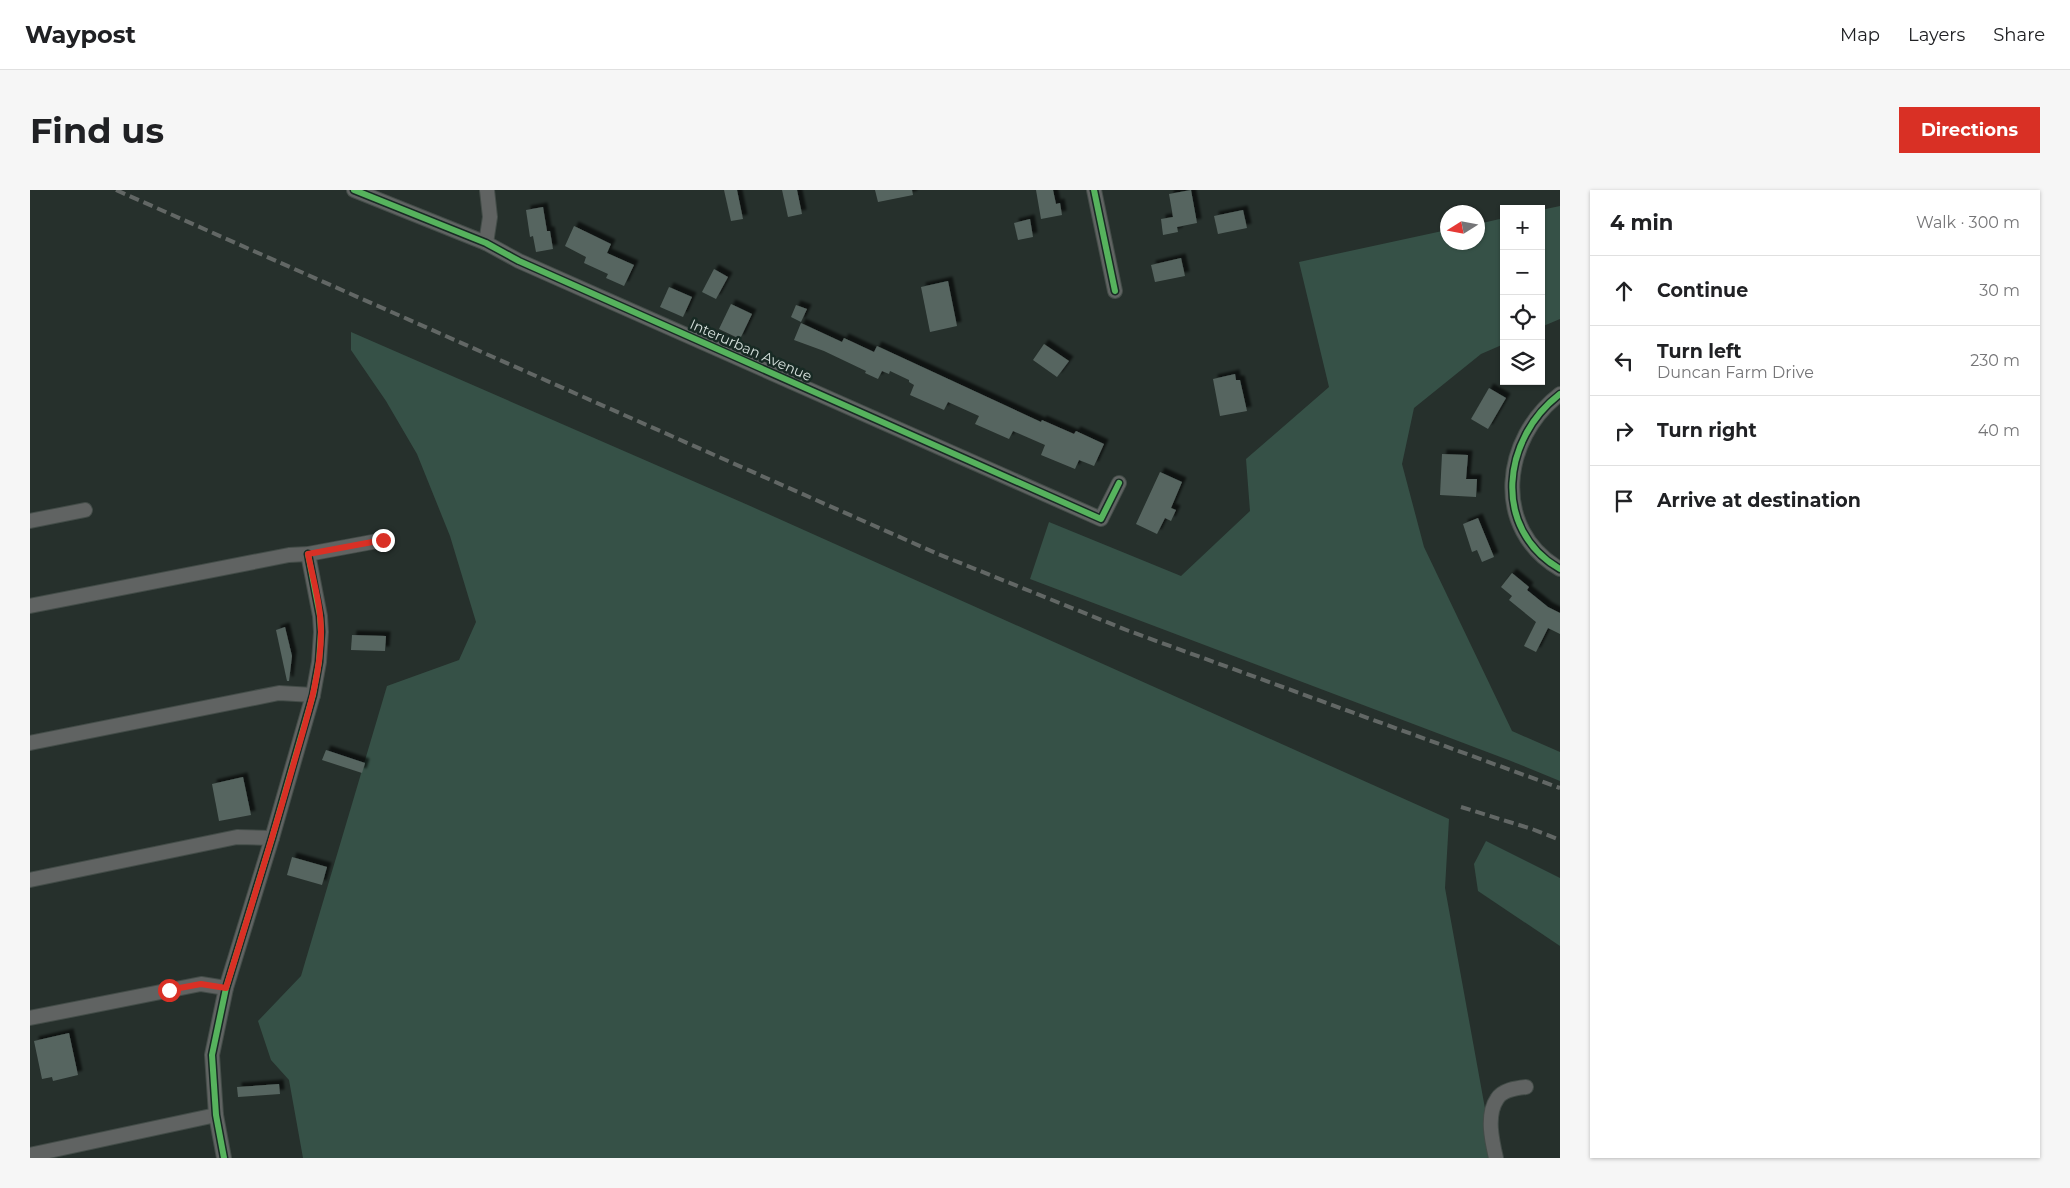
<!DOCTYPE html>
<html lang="en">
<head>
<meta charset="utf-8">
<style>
  :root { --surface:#fff; --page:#f6f6f6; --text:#202124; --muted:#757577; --line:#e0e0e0; --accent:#d93025 }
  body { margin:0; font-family:Montserrat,sans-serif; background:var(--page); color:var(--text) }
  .controls { position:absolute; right:15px; top:15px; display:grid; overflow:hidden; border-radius:0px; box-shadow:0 1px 4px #0004 }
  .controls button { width:45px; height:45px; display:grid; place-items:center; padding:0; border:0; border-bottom:1px solid var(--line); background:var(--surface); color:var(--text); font:25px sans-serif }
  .compass { position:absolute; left:1410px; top:15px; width:45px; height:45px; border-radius:50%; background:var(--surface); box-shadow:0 1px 4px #0004; rotate:259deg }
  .stop { position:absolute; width:15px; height:15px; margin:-11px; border:4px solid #d93025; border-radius:50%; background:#fff }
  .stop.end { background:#d93025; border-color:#fff; box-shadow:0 1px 5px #0008 }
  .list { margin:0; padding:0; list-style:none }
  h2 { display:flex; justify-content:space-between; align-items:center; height:65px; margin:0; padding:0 20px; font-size:21px }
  h2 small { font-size:16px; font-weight:400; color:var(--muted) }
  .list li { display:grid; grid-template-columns:32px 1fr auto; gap:15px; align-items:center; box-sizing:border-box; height:70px; padding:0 20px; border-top:1px solid var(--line) }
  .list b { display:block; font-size:19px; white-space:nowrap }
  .list p { margin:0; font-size:16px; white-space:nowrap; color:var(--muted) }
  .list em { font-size:16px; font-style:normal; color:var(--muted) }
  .icon { flex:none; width:28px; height:28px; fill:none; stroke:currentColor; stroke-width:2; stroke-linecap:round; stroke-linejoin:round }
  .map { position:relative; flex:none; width:1530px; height:968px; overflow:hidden; border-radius:0px }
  header { display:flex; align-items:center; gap:30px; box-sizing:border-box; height:70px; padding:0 25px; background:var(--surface); border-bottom:1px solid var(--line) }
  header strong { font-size:24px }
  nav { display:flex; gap:28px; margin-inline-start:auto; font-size:18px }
  .intro { display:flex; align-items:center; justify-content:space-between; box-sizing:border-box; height:120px; padding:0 30px }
  h1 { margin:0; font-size:35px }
  .button { padding:12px 22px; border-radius:0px; background:var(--accent); color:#fff; font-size:18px; font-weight:700 }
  main { display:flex; gap:30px; padding:0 30px }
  aside { flex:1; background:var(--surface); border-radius:0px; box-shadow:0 1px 4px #0004 }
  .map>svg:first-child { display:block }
  .green { fill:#365147 }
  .building { fill:#576560; filter:url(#shadow) }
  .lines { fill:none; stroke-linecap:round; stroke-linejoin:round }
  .minor-casing { stroke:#434c48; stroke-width:16 }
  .minor { stroke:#606362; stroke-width:14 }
  .rail { stroke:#626765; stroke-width:4; stroke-dasharray:10 5; stroke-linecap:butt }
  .cycleway-casing { stroke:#182a24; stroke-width:9 }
  .cycleway { stroke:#56b35d; stroke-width:6 }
  .route { stroke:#d93025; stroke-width:6 }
  .labels { text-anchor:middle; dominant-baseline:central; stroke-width:5; stroke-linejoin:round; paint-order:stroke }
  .street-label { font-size:14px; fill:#d7e2de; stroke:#182a24 }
</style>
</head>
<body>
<header>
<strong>Waypost</strong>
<nav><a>Map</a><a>Layers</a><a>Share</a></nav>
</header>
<div class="intro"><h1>Find us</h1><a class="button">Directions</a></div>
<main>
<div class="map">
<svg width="1530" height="968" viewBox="0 0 1530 968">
  <defs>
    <filter id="shadow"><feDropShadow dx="4.5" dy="-4.5" stdDeviation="1" flood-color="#0009"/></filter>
  </defs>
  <rect width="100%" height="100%" fill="#26302c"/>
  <!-- green -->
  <g class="green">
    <polygon points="1530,16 1530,129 1511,137 1511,20"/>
    <polygon points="1474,28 1474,154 1451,164 1384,218 1372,274 1394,357 1482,541 1530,562 1530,591 1481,571 1000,389 1019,332 1151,386 1220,321 1216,269 1299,197 1269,72 1417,40 1418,52 1448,52 1448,34"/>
    <polygon points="321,142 718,315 1419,629 1415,698 1464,968 273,968 259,890 241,870 228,831 271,786 357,496 429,470 446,432 420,346 387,264 356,211 321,160"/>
    <polygon points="1456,651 1530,688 1530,756 1448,701 1444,674"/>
  </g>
  <!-- building -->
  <g class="building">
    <polygon points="694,0 707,0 713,29 701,31"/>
    <polygon points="752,0 767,0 772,24 758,27"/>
    <polygon points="845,0 882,0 883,5 848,12"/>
    <polygon points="1006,0 1023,0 1026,14 1030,13 1032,25 1011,29"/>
    <polygon points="1161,0 1167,33 1147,37 1148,42 1133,45 1131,29 1143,27 1139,4"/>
    <polygon points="513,17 517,41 520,41 523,59 506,62 503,46 500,47 496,20"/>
    <polygon points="1213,20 1217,38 1188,44 1184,26"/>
    <polygon points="1000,29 1003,47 988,50 984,33"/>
    <polygon points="544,36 581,54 577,63 604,75 594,96 576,88 578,84 554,73 556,67 535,56"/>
    <polygon points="1151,68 1155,86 1125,92 1121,75"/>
    <polygon points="684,79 698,87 686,109 672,102"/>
    <polygon points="918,91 927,136 900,142 891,97"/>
    <polygon points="639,97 662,107 653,127 630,117"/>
    <polygon points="701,114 722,124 710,149 689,139"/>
    <polygon points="766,115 777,119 771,132 761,127"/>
    <polygon points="771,133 812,152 814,148 844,162 847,156 1011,232 1012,230 1044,244 1046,241 1074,254 1064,276 1049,270 1045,279 1011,265 1015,255 983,241 979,249 945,234 949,226 918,212 914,220 880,205 884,195 879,192 879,190 860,181 859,184 852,181 848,189 835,183 836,181 794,161 764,150"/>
    <polygon points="1014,154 1039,171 1027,187 1003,170"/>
    <polygon points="1205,184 1206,190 1210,190 1217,221 1190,226 1183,189"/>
    <polygon points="1459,198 1476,208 1458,239 1441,229"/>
    <polygon points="1412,264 1438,265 1436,289 1447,289 1446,307 1410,305"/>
    <polygon points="1130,282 1152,292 1141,318 1146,320 1141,331 1135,328 1127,344 1106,334"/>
    <polygon points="1448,328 1464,367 1452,372 1447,360 1442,362 1433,334"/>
    <polygon points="1482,383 1499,397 1497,400 1518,417 1530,423 1530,444 1518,438 1506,462 1494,456 1506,432 1479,410 1482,406 1471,397"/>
    <polygon points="255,437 262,466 259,491 257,491 246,440"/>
    <polygon points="322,445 356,446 355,461 321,460"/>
    <polygon points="296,560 335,573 332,583 292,570"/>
    <polygon points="213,587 221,625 189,631 182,594"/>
    <polygon points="262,667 297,677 292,695 257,685"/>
    <polygon points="39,843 48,885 23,891 22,887 12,889 4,851"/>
    <polygon points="249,894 250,904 208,907 207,897"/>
  </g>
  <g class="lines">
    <!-- minor casing -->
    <g class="minor-casing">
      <g id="minor">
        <polyline points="324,0 456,53 489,71 1071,329 1089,293"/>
        <polyline points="1064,0 1085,101"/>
        <polyline points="456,53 460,27 457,0"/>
        <path d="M 1530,204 C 1472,248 1461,339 1530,379"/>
        <polyline points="0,331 55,320"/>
        <polyline points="0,416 259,365 278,364 353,350"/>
        <polyline points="0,553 249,503 283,505"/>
        <polyline points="0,690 207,647 242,648"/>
        <polyline points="0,828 171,794 196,798"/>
        <polyline points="0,965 186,925"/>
        <polyline points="194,968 186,925 182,865 196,798 242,648 283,505 289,472 291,442 290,426 278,364"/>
        <path d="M 1466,968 C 1462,951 1456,925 1467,909 C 1472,900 1486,898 1496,897"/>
      </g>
    </g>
    <!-- minor -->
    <use href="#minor" class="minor"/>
    <!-- rail -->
    <g class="rail">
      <polyline points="86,0 908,364 1099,441 1530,598"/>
      <polyline points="1431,617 1502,639 1530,650"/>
    </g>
    <!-- cycleway casing -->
    <g class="cycleway-casing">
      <g id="cycleway">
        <polyline points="324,0 456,53 489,71 1071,329 1089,293"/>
        <polyline points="1064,0 1085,101"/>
        <path d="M 1530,204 C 1472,248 1461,339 1530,379"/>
        <polyline points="194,968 186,925 182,865 196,798 242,648 283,505 289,472 291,442 290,426 278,364"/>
      </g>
    </g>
    <!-- cycleway -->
    <use href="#cycleway" class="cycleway"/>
  </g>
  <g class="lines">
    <!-- route -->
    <path class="route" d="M 139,800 L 171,794 L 196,798 C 219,724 242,650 263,576 C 275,533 291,488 291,442 C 291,416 283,389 278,364 L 353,350"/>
  </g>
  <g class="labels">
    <!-- street labels -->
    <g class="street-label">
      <text transform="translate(721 160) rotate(24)">Interurban Avenue</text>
    </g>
  </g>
</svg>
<div class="controls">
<button>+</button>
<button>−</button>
<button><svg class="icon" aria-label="locate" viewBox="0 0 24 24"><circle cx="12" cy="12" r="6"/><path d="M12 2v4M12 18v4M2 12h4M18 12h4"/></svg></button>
<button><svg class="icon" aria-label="layers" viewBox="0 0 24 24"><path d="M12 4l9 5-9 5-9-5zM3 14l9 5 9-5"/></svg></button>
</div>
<svg class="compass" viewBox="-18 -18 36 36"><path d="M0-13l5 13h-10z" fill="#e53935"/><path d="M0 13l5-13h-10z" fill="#757577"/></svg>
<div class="stop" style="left:139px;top:800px"></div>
<div class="stop end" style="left:353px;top:350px"></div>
</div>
<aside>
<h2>4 min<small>Walk · 300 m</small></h2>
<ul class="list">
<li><svg class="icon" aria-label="ahead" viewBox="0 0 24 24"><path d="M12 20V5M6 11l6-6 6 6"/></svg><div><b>Continue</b></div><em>30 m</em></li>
<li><svg class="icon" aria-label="left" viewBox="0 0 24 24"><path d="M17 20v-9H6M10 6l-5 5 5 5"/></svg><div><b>Turn left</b><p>Duncan Farm Drive</p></div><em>230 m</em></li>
<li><svg class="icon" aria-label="right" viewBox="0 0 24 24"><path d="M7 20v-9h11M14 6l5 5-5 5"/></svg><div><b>Turn right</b></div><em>40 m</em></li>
<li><svg class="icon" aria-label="arrive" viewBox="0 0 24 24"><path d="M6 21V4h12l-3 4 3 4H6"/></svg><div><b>Arrive at destination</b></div></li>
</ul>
</aside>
</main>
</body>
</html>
